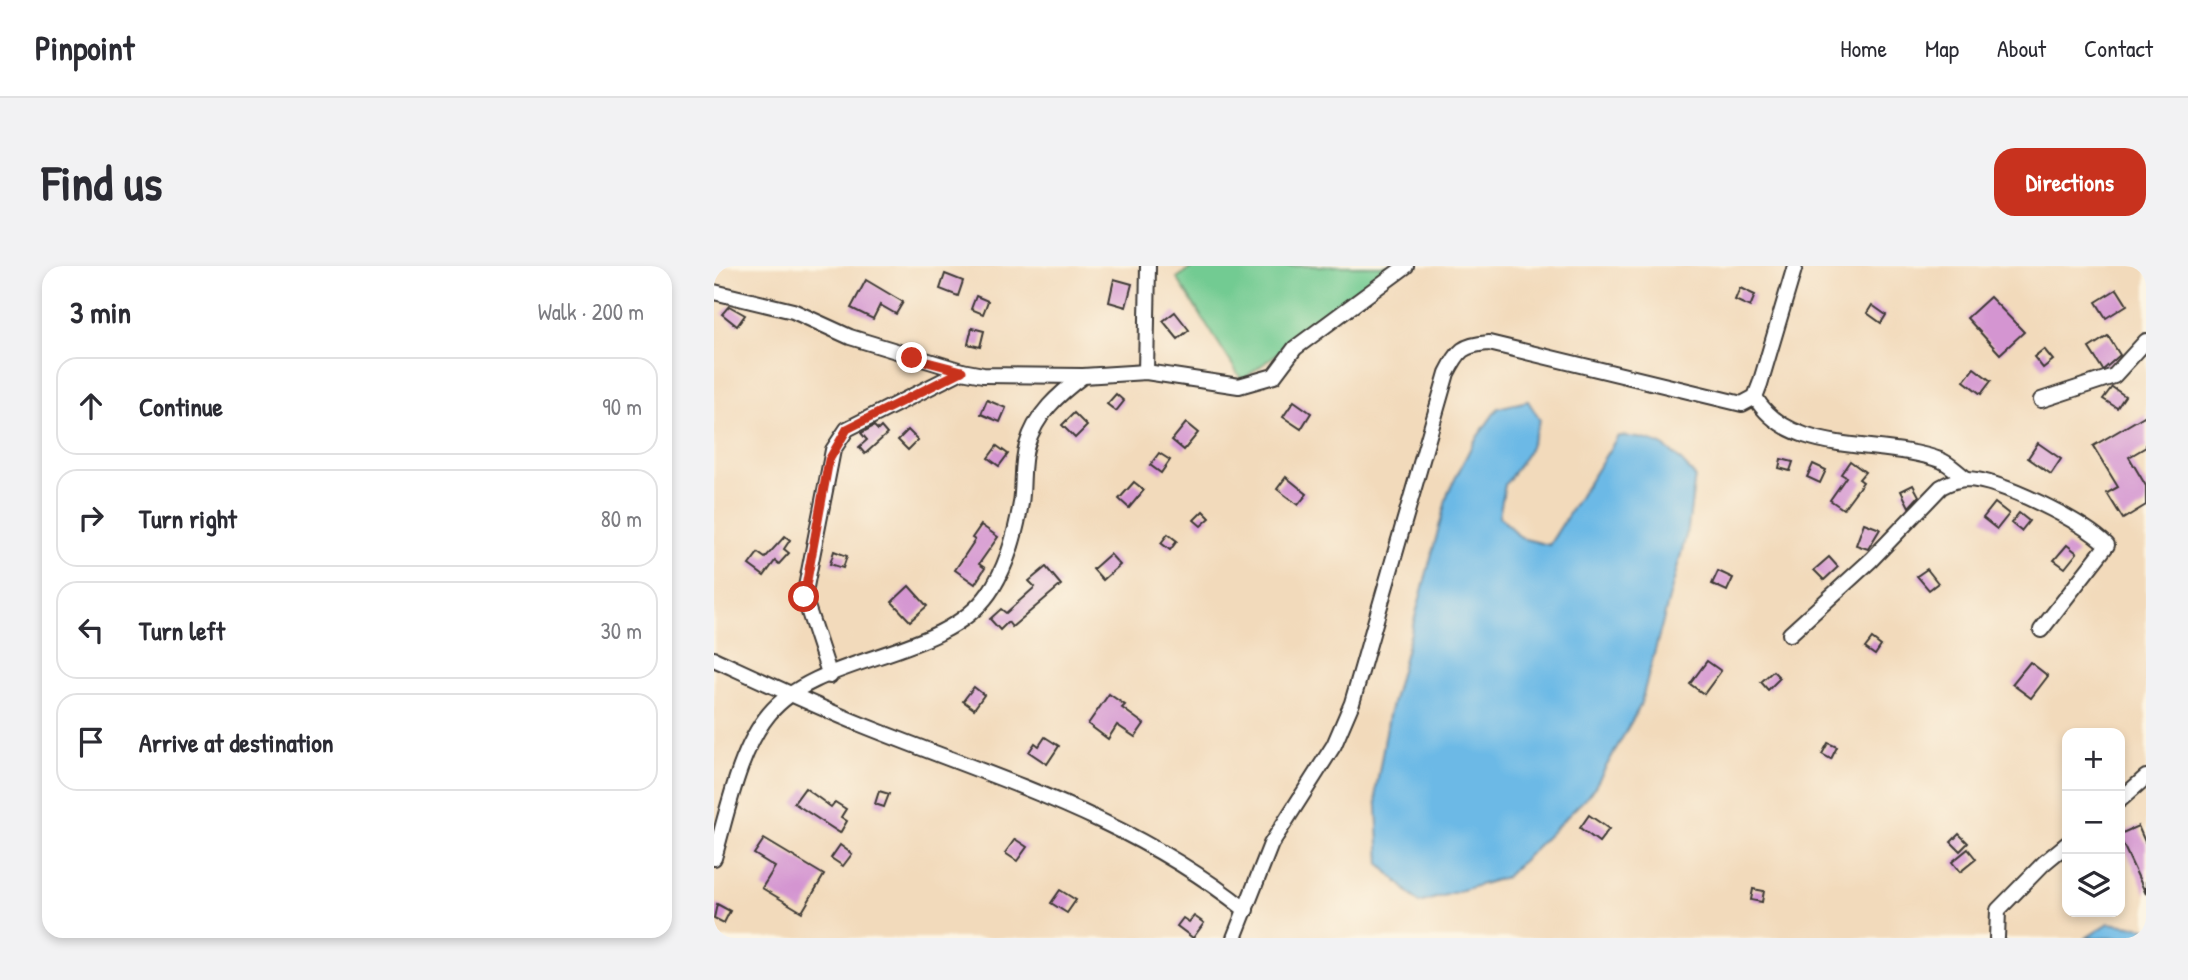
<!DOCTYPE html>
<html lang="en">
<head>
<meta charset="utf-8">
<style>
  :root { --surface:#fff; --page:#f2f2f3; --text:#2b2b33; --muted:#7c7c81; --line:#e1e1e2; --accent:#c8321e }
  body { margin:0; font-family:"Patrick Hand",sans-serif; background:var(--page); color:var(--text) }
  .controls { position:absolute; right:21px; bottom:21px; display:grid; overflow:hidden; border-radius:14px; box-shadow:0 4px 10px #0003 }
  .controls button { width:63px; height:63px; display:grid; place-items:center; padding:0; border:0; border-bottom:2px solid var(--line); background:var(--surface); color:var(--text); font:35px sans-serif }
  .stop { position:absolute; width:21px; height:21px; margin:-16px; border:5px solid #c8321e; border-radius:50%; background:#fff }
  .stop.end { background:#c8321e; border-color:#fff; box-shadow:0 2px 7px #0008 }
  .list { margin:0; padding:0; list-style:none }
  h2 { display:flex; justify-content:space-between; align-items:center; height:91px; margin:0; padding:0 28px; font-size:30px }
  h2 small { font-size:23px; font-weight:400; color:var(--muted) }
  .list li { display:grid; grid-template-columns:46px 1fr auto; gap:21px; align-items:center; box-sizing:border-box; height:98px; margin:0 14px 14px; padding:0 14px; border:2px solid var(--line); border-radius:21px }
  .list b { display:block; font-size:26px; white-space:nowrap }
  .list em { font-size:23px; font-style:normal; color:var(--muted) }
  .icon { flex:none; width:38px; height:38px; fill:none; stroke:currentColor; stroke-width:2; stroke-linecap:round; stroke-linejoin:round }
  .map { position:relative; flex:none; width:1432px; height:672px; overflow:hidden; border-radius:21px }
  header { display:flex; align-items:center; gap:42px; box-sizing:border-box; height:98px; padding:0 35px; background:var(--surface); border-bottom:2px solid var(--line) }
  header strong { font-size:33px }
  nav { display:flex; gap:38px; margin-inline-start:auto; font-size:24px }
  .intro { display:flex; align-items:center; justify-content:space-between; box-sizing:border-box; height:168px; padding:0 42px }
  h1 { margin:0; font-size:49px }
  .button { padding:18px 32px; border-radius:21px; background:var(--accent); color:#fff; font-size:24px; font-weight:700 }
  main { display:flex; gap:42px; padding:0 42px }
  aside { flex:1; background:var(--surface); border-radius:21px; box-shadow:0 4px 10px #0003 }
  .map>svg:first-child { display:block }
  .green { fill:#72cb92; stroke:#477457; stroke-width:2 }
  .water { fill:#6cb9e6; stroke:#446a81; stroke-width:2 }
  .building { fill:#d495d1 }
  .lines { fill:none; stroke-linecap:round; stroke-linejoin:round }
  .minor-casing { stroke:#3c3834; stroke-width:18 }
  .minor { stroke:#fff; stroke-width:14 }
  .route { stroke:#c8321e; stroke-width:9 }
</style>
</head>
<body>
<header>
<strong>Pinpoint</strong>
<nav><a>Home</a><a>Map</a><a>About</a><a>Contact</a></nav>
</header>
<div class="intro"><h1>Find us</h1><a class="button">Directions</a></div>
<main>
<aside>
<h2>3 min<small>Walk · 200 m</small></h2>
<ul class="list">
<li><svg class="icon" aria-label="ahead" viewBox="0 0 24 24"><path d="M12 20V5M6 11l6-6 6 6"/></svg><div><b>Continue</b></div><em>90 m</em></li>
<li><svg class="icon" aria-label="right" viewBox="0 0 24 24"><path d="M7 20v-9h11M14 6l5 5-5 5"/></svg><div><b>Turn right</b></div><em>80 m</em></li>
<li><svg class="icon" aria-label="left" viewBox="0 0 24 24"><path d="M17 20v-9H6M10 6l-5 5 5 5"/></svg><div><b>Turn left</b></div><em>30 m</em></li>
<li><svg class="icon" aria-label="arrive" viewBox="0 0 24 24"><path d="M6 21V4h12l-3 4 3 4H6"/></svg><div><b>Arrive at destination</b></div></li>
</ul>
</aside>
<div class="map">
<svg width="1432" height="672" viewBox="0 0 1432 672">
  <rect width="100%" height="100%" fill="#fcf5e5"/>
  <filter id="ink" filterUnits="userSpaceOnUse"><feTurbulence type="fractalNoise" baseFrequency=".0143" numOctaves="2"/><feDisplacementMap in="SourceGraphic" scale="14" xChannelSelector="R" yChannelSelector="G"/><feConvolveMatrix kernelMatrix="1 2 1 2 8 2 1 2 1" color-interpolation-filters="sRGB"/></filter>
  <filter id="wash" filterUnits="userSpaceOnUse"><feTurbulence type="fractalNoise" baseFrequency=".00686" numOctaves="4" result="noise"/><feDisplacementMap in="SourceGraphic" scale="28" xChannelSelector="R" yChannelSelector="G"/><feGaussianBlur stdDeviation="1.57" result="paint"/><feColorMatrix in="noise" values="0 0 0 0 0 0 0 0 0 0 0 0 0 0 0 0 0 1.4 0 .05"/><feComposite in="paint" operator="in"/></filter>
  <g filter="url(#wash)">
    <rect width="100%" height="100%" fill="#f2dabb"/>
    <!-- green -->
    <polygon class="green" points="480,0 679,0 528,114 463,12"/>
    <!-- water -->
    <g class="water">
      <path d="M 814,135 L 826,154 L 814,186 L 791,219 L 785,250 L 807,272 L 835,279 L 904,170 C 945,172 954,180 981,210 L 974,262 L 926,440 L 878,526 L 792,611 L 705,637 L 666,598 L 662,523 L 675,449 L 734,227 L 759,177 L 784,142 Z"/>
      <polygon points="1395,657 1432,662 1432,672 1372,672"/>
    </g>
    <g id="blocks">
      <!-- building -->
      <g class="building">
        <polygon points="231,8 249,15 244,30 226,23"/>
        <polygon points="400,13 418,18 412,41 395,36"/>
        <polygon points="152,14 189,36 182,48 166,39 159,53 137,42"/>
        <polygon points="1026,22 1041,29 1036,41 1021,34"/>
        <polygon points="1403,23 1413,39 1392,52 1382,36"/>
        <polygon points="262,30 274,35 269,48 257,43"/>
        <polygon points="1276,31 1310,66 1286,88 1253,52"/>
        <polygon points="1158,39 1172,49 1167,57 1153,47"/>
        <polygon points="15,40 31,49 23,60 8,48"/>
        <polygon points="461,46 475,64 464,73 449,55"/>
        <polygon points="258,62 270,65 266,81 254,78"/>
        <polygon points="1394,70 1406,89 1389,104 1375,82"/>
        <polygon points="1330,83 1339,94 1329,102 1320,91"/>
        <polygon points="1260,102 1277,115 1267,128 1250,115"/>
        <polygon points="1398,121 1411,130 1403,142 1389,133"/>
        <polygon points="402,128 410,135 402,145 393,138"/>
        <polygon points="273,134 292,142 286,156 267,148"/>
        <polygon points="580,135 597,147 587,163 569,151"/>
        <polygon points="360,147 373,160 361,172 348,159"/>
        <polygon points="1432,149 1432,181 1415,191 1432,220 1432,239 1409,253 1393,227 1404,221 1379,180"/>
        <polygon points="472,157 484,167 470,184 458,174"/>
        <polygon points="160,160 164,164 167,161 173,168 151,188 145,181 153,174 147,167"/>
        <polygon points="194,164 204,174 194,184 184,174"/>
        <polygon points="1324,177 1347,193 1337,208 1314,192"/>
        <polygon points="283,180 294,188 285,200 274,192"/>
        <polygon points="445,187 456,194 447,207 436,199"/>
        <polygon points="1067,193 1079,196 1076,205 1065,202"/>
        <polygon points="1136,195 1151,206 1145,213 1149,216 1129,243 1116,234 1132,211 1127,208"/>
        <polygon points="1099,198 1112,204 1106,217 1093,211"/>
        <polygon points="572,211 593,228 584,239 563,223"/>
        <polygon points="420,216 430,224 415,242 405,233"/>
        <polygon points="1199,219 1205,230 1195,241 1187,225"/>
        <polygon points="1281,237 1295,248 1283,263 1269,252"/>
        <polygon points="489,245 496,252 487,260 480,254"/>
        <polygon points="1305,247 1315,255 1307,265 1297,257"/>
        <polygon points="1150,257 1166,263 1154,283 1142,279"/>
        <polygon points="267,259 284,271 265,298 271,302 261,318 241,304 261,274 258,272"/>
        <polygon points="454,268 463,275 456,284 447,277"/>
        <polygon points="71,270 76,274 70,283 75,287 65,298 61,295 50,310 35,299 44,287 51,292"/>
        <polygon points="1353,279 1363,287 1351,302 1340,294"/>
        <polygon points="120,285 133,290 129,302 116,298"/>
        <polygon points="396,288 406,299 389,314 379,303"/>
        <polygon points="1115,291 1124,301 1110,314 1100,304"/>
        <polygon points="332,301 347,319 298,361 294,356 286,364 276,353 287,343 292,347 321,321 315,315"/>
        <polygon points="1213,303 1224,317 1215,324 1203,310"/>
        <polygon points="1004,305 1019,312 1013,325 998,318"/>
        <polygon points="195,320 213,340 196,355 178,336"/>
        <polygon points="1158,373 1167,380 1161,389 1151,382"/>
        <polygon points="993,395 1007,405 990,428 976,418"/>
        <polygon points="1316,396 1334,410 1317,432 1298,418"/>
        <polygon points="1059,405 1066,412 1054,424 1047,416"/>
        <polygon points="260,421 270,429 260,443 249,435"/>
        <polygon points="395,428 411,439 408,442 430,458 421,471 403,459 394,473 374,458"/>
        <polygon points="331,471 345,480 333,498 315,486 321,477 325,480"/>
        <polygon points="1114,477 1123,481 1117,493 1108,488"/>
        <polygon points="91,522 117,541 121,536 132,543 127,551 133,555 126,567 80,537"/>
        <polygon points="165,525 175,528 170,541 161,538"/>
        <polygon points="875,549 895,563 885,576 866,562"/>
        <polygon points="1424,560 1432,578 1432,628 1406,572 1406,568"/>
        <polygon points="1245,568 1254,577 1246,585 1237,576"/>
        <polygon points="50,573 110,609 88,646 48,622 61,601 40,588"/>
        <polygon points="301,573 313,581 303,595 291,587"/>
        <polygon points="126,579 138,588 129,600 117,592"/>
        <polygon points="1254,583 1262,593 1246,606 1238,596"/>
        <polygon points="1039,623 1050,625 1048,636 1037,634"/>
        <polygon points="346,624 362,634 353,647 337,637"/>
        <polygon points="3,638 16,645 10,657 0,652"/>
        <polygon points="480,650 490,657 479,672 463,660 469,652 475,656"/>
      </g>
    </g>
  </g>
  <g filter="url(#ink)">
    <use href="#blocks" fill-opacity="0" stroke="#3c3834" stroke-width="2"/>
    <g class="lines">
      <!-- minor casing -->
      <g class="minor-casing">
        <g id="minor">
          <polyline points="0,26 79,45 136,71 248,105 269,109 369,110 432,106 525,120 560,110 581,82 692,0"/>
          <polyline points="432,106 434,0"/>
          <path d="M 1041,131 C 1077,192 1167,172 1226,194 C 1235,197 1244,207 1253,213"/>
          <polyline points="1327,134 1400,110 1432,75"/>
          <path d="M 1076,368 L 1157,294 L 1227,221 C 1236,216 1243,213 1253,213 C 1287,214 1368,255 1393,279 L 1327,364"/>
          <path d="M 0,393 C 48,415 97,438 146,458 C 282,513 415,550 532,644"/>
          <polyline points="116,410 90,331 119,184 133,163 248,105"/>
          <polyline points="1406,534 1432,511"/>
          <path d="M 0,592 C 13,548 25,484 55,448 C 105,387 228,394 275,327 C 292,303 302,266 307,237 C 310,218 307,198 313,179 C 321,149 345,128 369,110"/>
          <path d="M 520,672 L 557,578 L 620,479 L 638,437 L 733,107 C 745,84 748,79 775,77 L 1028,138 L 1041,131 L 1046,118 L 1081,0"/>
          <polyline points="1283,672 1284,644 1330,597 1353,578"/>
        </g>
      </g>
      <!-- minor -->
      <use href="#minor" class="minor"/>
    </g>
  </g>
  <g class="lines" filter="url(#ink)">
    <!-- route -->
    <polyline class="route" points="90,331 115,194 133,163 248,105 198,92"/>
  </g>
</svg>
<div class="controls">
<button>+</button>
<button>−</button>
<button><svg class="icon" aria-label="layers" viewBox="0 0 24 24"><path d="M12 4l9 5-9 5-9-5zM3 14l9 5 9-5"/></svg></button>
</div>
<div class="stop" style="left:90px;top:331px"></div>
<div class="stop end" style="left:198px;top:92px"></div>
</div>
</main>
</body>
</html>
